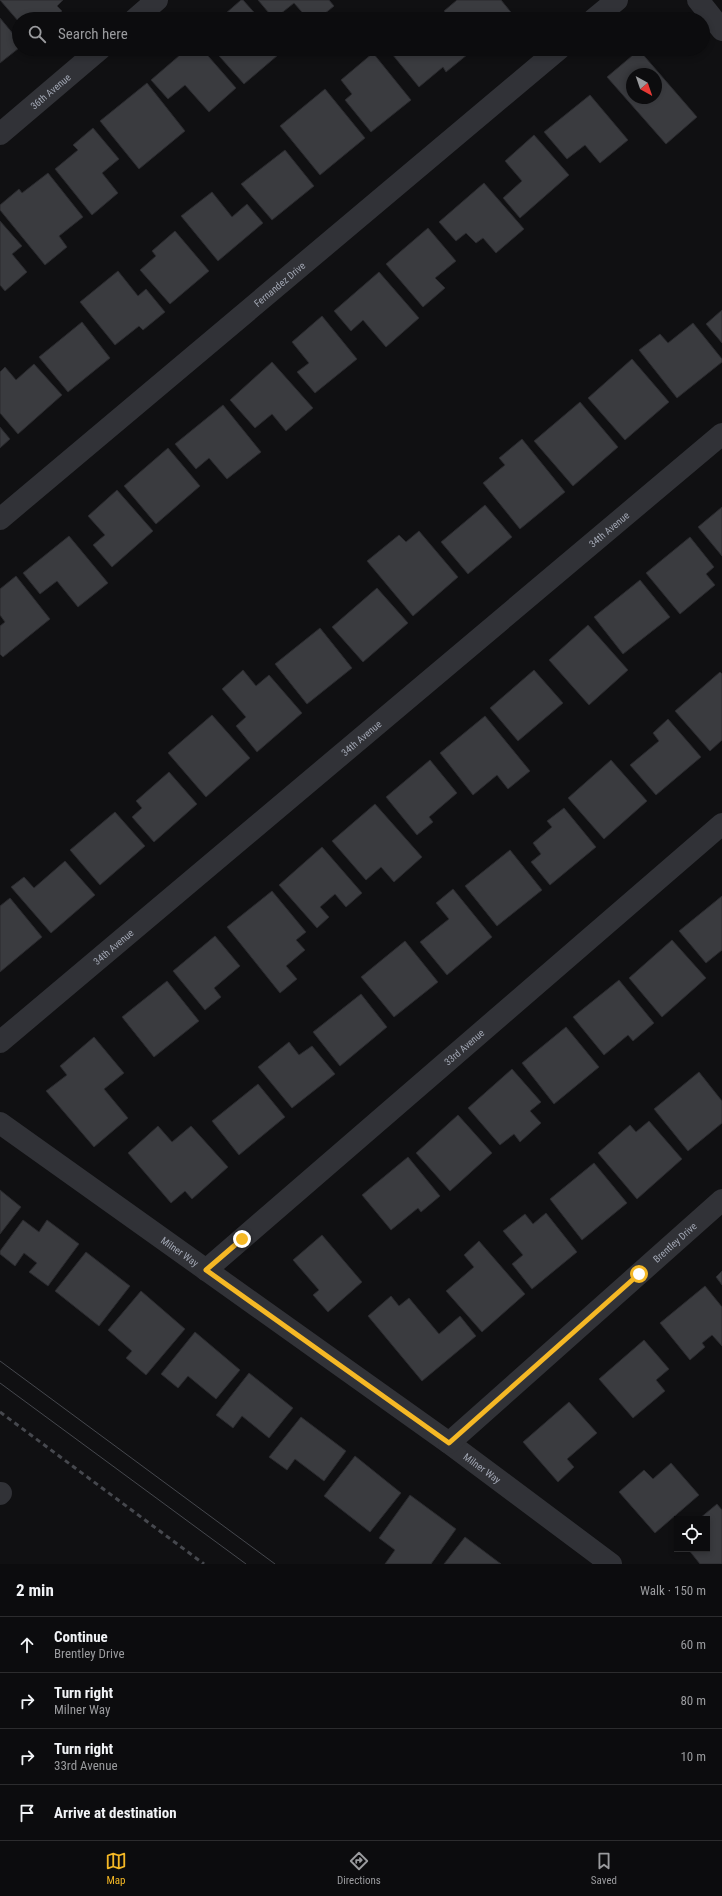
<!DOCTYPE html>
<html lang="en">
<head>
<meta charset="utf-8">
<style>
  :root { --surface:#0c0c0e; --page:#1a1a1c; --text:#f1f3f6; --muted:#9a9b9e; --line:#2c2c2e; --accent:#f5b825 }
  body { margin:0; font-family:"Roboto Condensed",sans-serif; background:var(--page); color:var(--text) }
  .controls { position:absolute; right:12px; bottom:12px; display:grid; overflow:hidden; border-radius:0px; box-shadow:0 2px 6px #0003 }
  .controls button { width:36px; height:36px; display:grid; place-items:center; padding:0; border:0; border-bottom:1px solid var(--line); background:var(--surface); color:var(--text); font:20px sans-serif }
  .compass { position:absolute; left:626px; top:68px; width:36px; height:36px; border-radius:50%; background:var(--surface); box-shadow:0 2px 6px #0003; rotate:140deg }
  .stop { position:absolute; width:12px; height:12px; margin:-9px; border:3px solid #f5b825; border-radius:50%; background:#fff }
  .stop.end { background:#f5b825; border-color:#fff; box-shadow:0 1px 4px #0008 }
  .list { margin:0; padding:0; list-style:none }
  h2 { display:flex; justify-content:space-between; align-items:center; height:52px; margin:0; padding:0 16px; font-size:17px }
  h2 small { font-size:13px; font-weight:400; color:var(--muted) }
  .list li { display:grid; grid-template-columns:26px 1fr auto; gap:12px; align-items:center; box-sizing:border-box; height:56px; padding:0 16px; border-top:1px solid var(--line) }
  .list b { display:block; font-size:15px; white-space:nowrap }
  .list p { margin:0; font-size:13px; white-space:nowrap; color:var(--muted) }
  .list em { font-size:13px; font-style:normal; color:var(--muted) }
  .icon { flex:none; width:22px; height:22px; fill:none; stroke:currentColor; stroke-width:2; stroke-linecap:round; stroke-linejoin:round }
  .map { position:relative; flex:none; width:722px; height:1564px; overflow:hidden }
  .search { position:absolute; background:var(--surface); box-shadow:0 2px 6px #0003; left:12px; right:12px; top:12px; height:44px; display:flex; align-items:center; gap:10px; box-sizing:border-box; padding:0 14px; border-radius:22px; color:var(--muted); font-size:15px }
  .sheet { height:276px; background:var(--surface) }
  nav { display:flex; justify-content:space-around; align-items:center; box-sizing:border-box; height:56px; border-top:1px solid var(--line); background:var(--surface); font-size:11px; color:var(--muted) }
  nav a { display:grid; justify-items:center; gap:2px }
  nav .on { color:var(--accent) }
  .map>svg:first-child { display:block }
  .building { fill:#3a3b3f; stroke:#2a2a2e; fill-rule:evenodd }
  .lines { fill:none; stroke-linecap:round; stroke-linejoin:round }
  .minor { stroke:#313237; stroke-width:22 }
  .tertiary { stroke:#313237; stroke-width:22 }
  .tram { stroke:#46484e; stroke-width:1 }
  .rail { stroke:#46484e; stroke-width:3; stroke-dasharray:5 4; stroke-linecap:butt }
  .route { stroke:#f5b825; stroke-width:5 }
  .labels { text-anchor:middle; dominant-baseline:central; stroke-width:3; stroke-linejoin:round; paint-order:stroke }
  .street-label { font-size:10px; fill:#a1a6b3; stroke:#0b0b0d }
</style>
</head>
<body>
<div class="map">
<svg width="722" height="1564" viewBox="0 0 722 1564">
  <rect width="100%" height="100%" fill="#101012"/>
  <!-- building -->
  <g class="building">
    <polygon points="0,0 63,0 57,6 62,11 53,19 19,19 19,22"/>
    <polygon points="241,0 243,0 260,19 228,19 225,14"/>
    <polygon points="258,0 329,0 334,6 318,19 308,19 294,3 274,19"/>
    <polygon points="457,0 501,0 514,16 509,19 451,19 444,11"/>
    <polygon points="0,18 19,41 19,48 0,63"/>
    <polygon points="187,49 202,49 236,88 209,112 185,85 168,99 151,80"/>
    <polygon points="213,49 285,49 244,84"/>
    <polygon points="388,49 464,49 468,54 446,72 443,67 419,87"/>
    <path d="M 639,50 L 697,117 L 666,144 L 607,77 ZM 632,74 L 656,74 L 656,98 L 632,98 Z"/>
    <polygon points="373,53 411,100 371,132 345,100 352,94 341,80"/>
    <polygon points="147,83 185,131 139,169 100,121"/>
    <polygon points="325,89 365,138 320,175 280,126"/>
    <polygon points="590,95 628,140 600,163 585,145 567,159 544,132"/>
    <polygon points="93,128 119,159 102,173 118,193 92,215 55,169 78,150 73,145"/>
    <polygon points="534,135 569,175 520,218 503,198 522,181 505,161"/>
    <polygon points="285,150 314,186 272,220 241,184"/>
    <polygon points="48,173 83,217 59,236 67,247 45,265 0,210 0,205 19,189 22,193"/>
    <polygon points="484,183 524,229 496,253 483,238 476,243 466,233 456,241 439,222"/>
    <polygon points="212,192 232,217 247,204 263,223 218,261 181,216"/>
    <polygon points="0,221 22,246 12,254 27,272 5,291 0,285"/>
    <polygon points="428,228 456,261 435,278 445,288 423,307 386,264"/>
    <polygon points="175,231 209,271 170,304 140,270 156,256 152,251"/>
    <polygon points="118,271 138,296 146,289 165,312 143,330 139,326 115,345 80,302"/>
    <polygon points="379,272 419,318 386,347 363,320 351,331 334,311"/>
    <polygon points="722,310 722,343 706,324"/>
    <polygon points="322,316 357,359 315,393 297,372 309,363 292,342"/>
    <polygon points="82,322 110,358 68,392 39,357"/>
    <polygon points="693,323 722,359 722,362 677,398 639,350 660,334 668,343"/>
    <polygon points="632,359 669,402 625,440 588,398"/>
    <polygon points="272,362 313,408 286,431 272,414 255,428 230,400"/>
    <polygon points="34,364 62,395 18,434 0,413 0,372 5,367 16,380"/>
    <polygon points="580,402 618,447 573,486 534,441"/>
    <polygon points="223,405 261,452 227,479 209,458 196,469 175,444"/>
    <polygon points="0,427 10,439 0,448"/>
    <polygon points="522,439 565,492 520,529 483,483 505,465 499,458"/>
    <polygon points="168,448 200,486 156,524 124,486"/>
    <polygon points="117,490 153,531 112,567 93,545 105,535 88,516"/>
    <polygon points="485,505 512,537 468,574 441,542"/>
    <polygon points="722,507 722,556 698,527"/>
    <polygon points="419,531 458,577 413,616 367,561 399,535 406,542"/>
    <polygon points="69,536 108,583 78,607 57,581 40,594 23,573"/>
    <polygon points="690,537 714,567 706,574 715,585 680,614 646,573"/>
    <polygon points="16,576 50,619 3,657 0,654 0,626 5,622 0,615 0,589"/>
    <polygon points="640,580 670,617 623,654 594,617"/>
    <polygon points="377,588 408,623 363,662 332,627"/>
    <polygon points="588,625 628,670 589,705 549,660"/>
    <polygon points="320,628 352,668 307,704 275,664"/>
    <polygon points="243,670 256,686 269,675 302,713 257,752 236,726 246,717 222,689"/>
    <polygon points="534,670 563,703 518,741 490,708"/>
    <polygon points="720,672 722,674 722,740 710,751 675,711"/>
    <polygon points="212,715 250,758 206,797 168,753"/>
    <polygon points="485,716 530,771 508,789 497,775 473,795 440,753"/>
    <polygon points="668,719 701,757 656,795 630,765 659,741 653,733"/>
    <polygon points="430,760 457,793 429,817 433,822 417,835 386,797"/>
    <polygon points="611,760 647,801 604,839 568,798"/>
    <polygon points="169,772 197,804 154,842 132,817 142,808 136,801"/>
    <polygon points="375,804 422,857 394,882 381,867 366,880 332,841"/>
    <polygon points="564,808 596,847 550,885 531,862 541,854 533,843 552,827 547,821"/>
    <polygon points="115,812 145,846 100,885 70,850"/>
    <polygon points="322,847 362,893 346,907 335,894 320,907 329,917 317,928 279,885"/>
    <polygon points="510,850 542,890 497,926 465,886"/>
    <polygon points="65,861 95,895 51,933 11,887 24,877 34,888"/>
    <polygon points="453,889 492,937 447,975 420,942 449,919 436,903"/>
    <polygon points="272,891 306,932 296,940 305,950 286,966 297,979 280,993 227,927"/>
    <polygon points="722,896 722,950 706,963 679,931"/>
    <polygon points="10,898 42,937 0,972 0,906"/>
    <polygon points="215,936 240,966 214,988 221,997 205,1010 173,971"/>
    <polygon points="672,940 706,978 662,1017 629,978"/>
    <polygon points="405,941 438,982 394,1017 361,977"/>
    <polygon points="619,980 654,1023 633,1041 628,1035 604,1055 573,1017"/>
    <polygon points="167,981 199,1021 154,1057 122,1017"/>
    <polygon points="361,994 387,1027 340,1066 313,1032"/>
    <polygon points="566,1027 599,1067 554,1104 522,1063"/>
    <polygon points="94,1037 124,1073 104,1089 128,1118 94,1147 46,1091 67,1075 60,1066"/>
    <polygon points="289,1042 299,1055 312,1046 335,1074 292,1108 258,1067"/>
    <polygon points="512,1069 541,1102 530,1111 541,1123 520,1142 514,1134 500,1145 468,1108"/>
    <polygon points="699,1072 722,1101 722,1123 688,1151 654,1109"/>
    <polygon points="258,1084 285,1117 239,1155 212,1121"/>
    <polygon points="458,1115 492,1153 450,1191 416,1153"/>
    <polygon points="649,1121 682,1159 637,1199 598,1153 630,1125 636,1132"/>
    <polygon points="158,1126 172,1142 191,1126 228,1167 192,1199 185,1191 171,1203 128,1153"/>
    <polygon points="408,1157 440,1196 421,1212 418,1208 391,1230 362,1195"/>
    <polygon points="594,1163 627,1203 582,1240 550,1199"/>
    <polygon points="0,1190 21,1207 0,1234"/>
    <polygon points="546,1213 577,1252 532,1289 512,1264 523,1255 503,1231 525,1214 533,1224"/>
    <polygon points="23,1220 39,1232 47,1220 79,1244 48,1286 29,1272 37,1263 24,1253 15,1266 0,1254 0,1251"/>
    <polygon points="322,1235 362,1282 328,1312 313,1295 319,1290 293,1260"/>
    <polygon points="479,1241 525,1294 482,1332 446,1291 474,1267 464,1255"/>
    <polygon points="86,1252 130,1286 99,1326 55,1291"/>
    <polygon points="722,1271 722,1285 716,1277"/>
    <polygon points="705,1286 722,1307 722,1346 712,1335 702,1343 705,1347 690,1360 660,1323"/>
    <polygon points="141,1291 185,1329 146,1375 126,1358 132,1351 108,1330"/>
    <polygon points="391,1296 399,1306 409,1298 439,1334 460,1316 476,1336 422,1381 368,1316"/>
    <polygon points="195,1332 240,1370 216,1399 188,1376 178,1388 161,1374"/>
    <polygon points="644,1340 669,1369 656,1380 665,1391 633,1418 599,1379"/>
    <polygon points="249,1373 293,1408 269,1438 242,1416 233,1428 216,1415"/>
    <polygon points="569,1402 597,1433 567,1459 574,1467 558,1482 523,1442"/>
    <polygon points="301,1417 346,1451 324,1481 295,1459 287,1470 269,1457"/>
    <polygon points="355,1456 401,1493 370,1532 324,1496"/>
    <polygon points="671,1463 699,1495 655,1533 619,1492 644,1470 653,1479"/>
    <polygon points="410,1495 456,1529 431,1564 385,1564 395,1550 379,1538"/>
    <polygon points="717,1504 722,1510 722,1564 700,1564 688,1549 707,1549 707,1519 699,1519"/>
    <polygon points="465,1537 501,1564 444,1564"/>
  </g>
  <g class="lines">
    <!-- minor -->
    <g class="minor">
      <polyline points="135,19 157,0"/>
      <polyline points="594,19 617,0"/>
      <path id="s1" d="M 0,134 L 100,49"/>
      <path id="s2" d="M 0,519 L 559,49"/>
      <path id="s3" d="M 0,1042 L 722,434"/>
      <path id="s4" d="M 0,1123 L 449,1443 L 611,1564"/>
      <path id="s5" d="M 206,1270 L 722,824"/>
      <path id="s6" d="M 449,1443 L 722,1200"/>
      <polyline points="0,1494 1,1493"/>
    </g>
    <!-- tertiary -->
    <polyline class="tertiary" points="698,0 722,30"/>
    <!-- tram -->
    <g class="tram">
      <polyline points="0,1361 275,1564"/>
      <polyline points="0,1383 246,1564"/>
    </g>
    <!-- rail -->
    <polyline class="rail" points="0,1412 204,1564"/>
  </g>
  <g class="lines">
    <!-- route -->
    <polyline class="route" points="242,1239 206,1270 449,1443 639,1274"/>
  </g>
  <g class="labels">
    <!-- street labels -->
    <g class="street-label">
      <text stroke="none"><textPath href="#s1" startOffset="66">36th Avenue</textPath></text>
      <text stroke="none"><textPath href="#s2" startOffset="365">Fernandez Drive</textPath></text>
      <text stroke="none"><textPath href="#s3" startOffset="796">34th Avenue</textPath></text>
      <text stroke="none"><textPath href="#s3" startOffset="472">34th Avenue</textPath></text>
      <text stroke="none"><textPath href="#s3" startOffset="148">34th Avenue</textPath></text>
      <text stroke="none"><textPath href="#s5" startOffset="341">33rd Avenue</textPath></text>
      <text stroke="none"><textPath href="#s6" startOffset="302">Brentley Drive</textPath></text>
      <text stroke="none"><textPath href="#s4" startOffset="221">Milner Way</textPath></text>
      <text stroke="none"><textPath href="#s4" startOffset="593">Milner Way</textPath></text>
    </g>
  </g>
</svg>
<div class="controls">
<button><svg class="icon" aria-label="locate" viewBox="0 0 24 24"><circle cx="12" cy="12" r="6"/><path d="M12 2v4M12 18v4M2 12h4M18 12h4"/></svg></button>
</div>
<svg class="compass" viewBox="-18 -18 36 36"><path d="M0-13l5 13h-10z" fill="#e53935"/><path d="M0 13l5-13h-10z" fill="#9a9b9e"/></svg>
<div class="stop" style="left:639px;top:1274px"></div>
<div class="stop end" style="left:242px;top:1239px"></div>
<div class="search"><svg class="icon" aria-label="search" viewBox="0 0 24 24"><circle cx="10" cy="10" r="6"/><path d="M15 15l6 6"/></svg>Search here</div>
</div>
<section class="sheet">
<h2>2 min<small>Walk · 150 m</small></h2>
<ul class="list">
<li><svg class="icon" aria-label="ahead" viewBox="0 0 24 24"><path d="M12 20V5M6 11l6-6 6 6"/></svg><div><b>Continue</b><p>Brentley Drive</p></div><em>60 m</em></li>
<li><svg class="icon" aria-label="right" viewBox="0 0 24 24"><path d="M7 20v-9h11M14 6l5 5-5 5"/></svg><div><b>Turn right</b><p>Milner Way</p></div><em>80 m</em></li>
<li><svg class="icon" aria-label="right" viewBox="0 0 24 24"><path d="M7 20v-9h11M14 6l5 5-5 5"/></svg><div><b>Turn right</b><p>33rd Avenue</p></div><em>10 m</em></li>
<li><svg class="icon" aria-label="arrive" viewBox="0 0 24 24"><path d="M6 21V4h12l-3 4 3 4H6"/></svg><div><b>Arrive at destination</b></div></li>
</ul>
</section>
<nav>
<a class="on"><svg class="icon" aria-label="map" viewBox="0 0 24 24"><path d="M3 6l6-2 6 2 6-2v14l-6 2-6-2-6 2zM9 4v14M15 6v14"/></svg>Map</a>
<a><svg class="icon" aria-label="directions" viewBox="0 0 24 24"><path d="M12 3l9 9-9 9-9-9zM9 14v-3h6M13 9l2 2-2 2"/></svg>Directions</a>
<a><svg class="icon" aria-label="saved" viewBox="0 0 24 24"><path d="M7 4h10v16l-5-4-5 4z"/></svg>Saved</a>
</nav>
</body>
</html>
